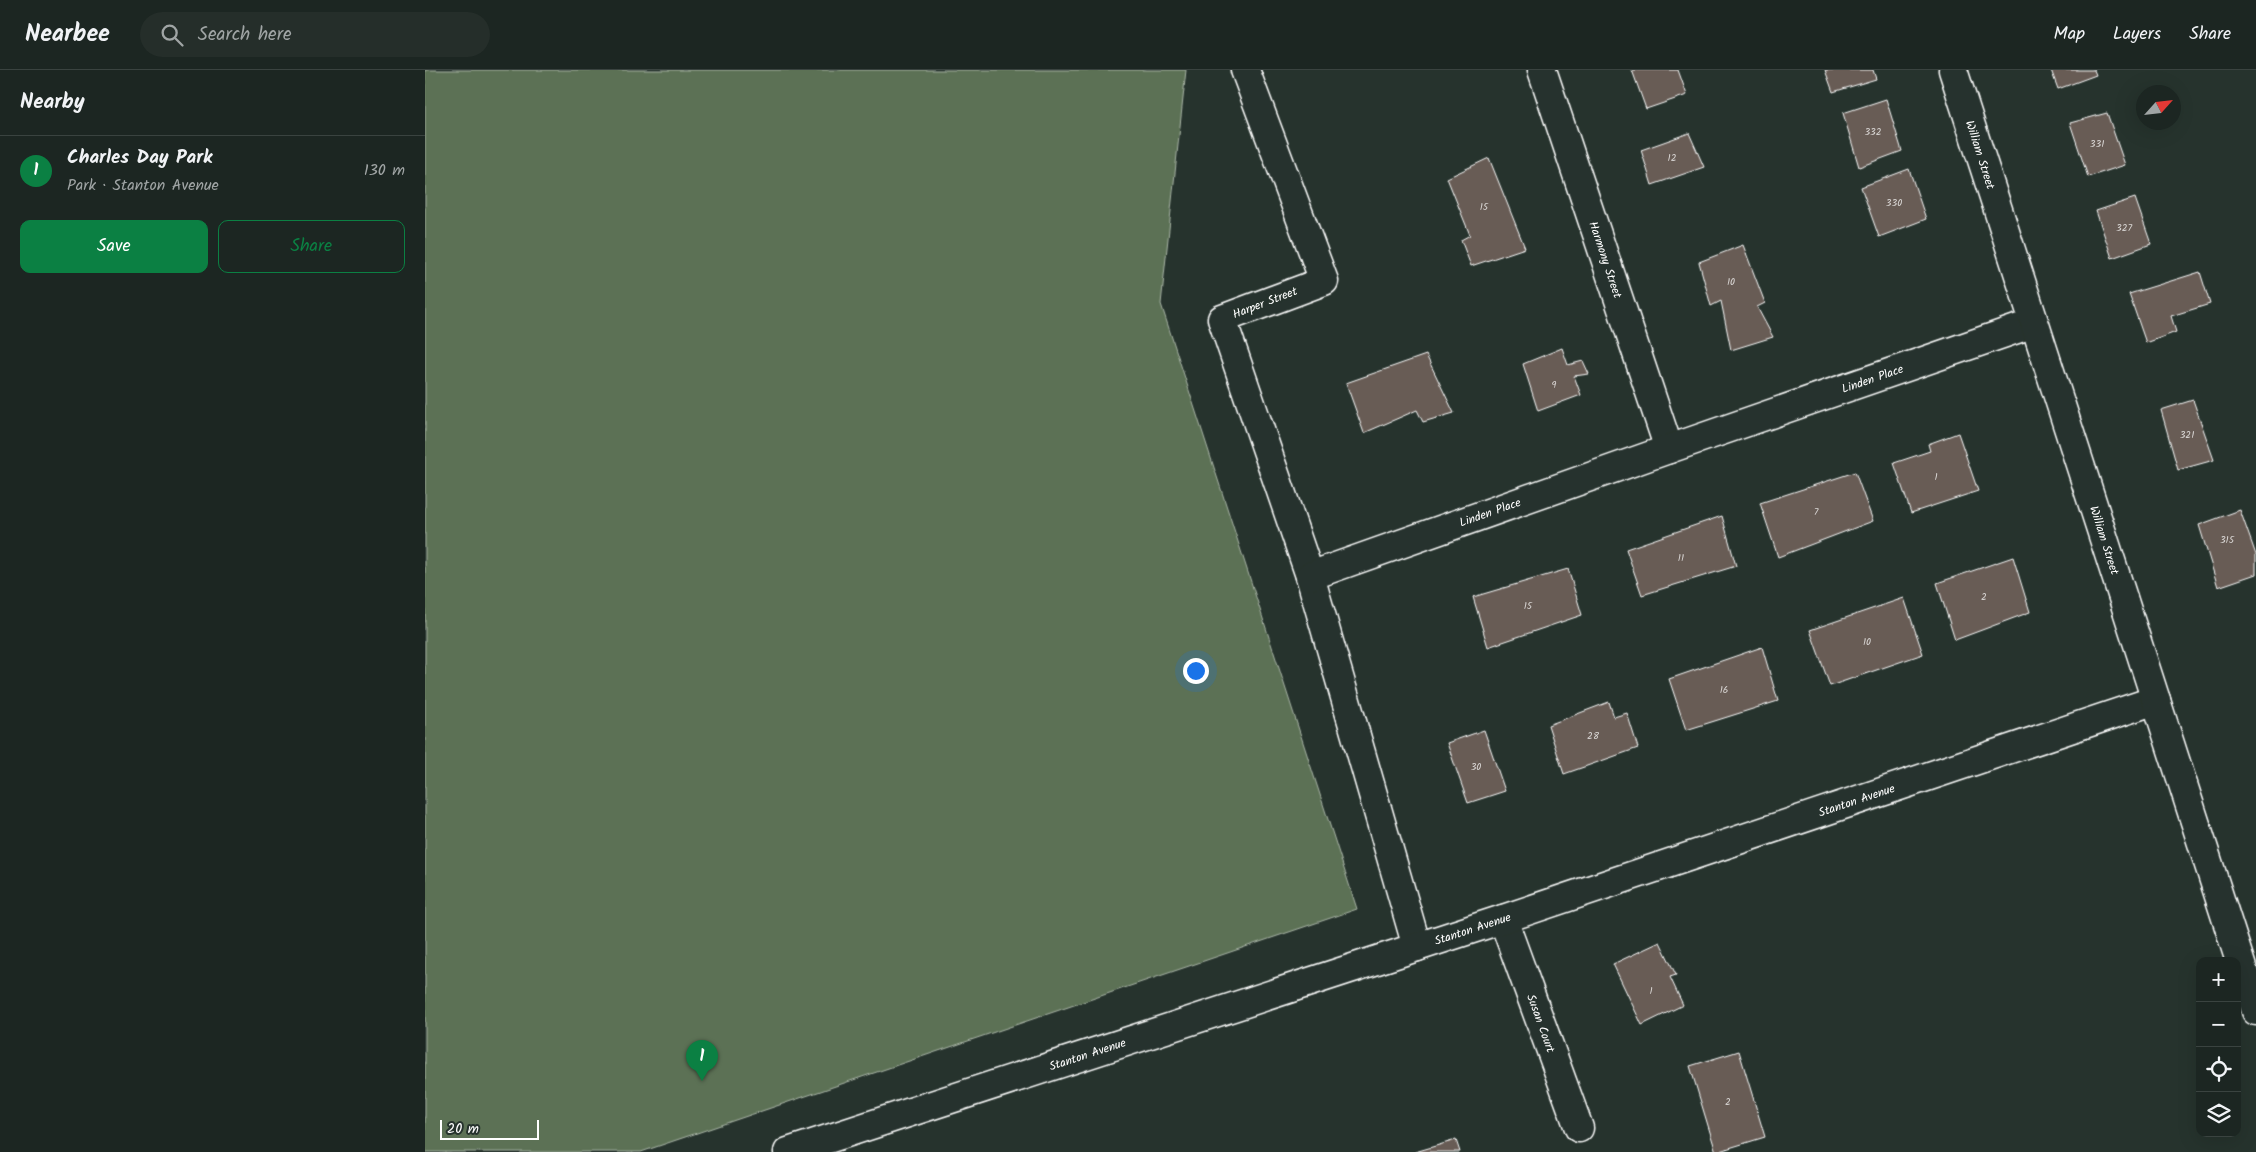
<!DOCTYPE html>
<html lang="en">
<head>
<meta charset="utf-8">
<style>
  :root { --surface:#1c2622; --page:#252e2a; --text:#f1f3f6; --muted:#a0a5a5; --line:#3a4340; --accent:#0b8043 }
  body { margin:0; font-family:Kalam,sans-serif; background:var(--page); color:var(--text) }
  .controls { position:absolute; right:15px; bottom:15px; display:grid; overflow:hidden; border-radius:10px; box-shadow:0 5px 20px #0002 }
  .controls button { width:45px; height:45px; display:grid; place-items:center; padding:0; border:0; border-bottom:1px solid var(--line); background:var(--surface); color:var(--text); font:25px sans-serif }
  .compass { position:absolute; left:1711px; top:15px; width:45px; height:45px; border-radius:50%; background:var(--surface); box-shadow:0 5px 20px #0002; rotate:63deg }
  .scale { position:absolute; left:15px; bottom:12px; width:99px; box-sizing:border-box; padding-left:5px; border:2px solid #fff; border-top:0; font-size:14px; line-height:18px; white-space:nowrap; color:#fff; -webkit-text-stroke:4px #26332d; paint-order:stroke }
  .you { position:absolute; left:770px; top:600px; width:18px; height:18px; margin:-12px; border:4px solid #fff; border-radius:50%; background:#1a73e8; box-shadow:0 0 0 8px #1a73e833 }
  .badge { display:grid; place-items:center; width:32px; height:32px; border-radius:50%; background:var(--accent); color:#fff; font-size:16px; font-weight:700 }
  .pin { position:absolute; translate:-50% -41px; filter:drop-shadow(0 1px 2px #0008) }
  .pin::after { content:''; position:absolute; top:26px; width:18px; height:15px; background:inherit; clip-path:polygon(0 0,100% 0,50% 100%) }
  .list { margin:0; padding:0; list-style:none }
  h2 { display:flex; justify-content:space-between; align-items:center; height:65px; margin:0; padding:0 20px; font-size:21px }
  h2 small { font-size:16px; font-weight:400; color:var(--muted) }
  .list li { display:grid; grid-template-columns:32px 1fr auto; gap:15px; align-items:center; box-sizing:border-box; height:70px; padding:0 20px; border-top:1px solid var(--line) }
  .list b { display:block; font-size:19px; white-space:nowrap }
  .list p { margin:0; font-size:16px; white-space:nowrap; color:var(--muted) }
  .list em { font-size:16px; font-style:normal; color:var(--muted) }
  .actions { display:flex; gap:10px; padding:15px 20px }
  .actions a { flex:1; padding:11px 0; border:1px solid var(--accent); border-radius:10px; text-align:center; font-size:18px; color:var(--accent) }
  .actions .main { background:var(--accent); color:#fff }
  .icon { flex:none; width:28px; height:28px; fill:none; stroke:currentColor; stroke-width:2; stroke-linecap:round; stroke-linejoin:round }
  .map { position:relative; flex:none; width:1831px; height:1082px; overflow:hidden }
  header { display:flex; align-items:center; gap:30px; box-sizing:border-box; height:70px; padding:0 25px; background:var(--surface); border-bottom:1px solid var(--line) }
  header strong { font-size:24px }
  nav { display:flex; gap:28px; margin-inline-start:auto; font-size:18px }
  .search { width:350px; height:45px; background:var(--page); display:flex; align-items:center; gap:12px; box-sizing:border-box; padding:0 18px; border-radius:28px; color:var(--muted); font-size:19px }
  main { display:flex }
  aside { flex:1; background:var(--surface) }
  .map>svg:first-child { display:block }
  .green { fill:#5b7155; stroke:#adb8aa }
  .building { fill:#675b55; stroke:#fff }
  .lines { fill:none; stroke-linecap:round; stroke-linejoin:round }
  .minor-casing { stroke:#fff; stroke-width:31 }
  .secondary-casing { stroke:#fff; stroke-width:31 }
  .minor { stroke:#26332d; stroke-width:28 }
  .secondary { stroke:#26332d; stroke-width:28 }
  .labels { text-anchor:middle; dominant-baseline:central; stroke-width:4; stroke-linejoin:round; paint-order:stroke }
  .number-label { font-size:10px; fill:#d9d6d4 }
  .street-label { font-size:12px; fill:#fff; stroke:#26332d }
</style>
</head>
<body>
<header>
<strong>Nearbee</strong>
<div class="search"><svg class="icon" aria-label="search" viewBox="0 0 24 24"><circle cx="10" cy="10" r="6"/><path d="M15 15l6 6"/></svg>Search here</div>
<nav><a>Map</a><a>Layers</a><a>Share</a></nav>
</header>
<main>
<aside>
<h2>Nearby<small></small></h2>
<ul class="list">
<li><span class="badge">1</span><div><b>Charles Day Park</b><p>Park · Stanton Avenue</p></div><em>130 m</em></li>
</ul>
<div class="actions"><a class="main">Save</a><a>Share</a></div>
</aside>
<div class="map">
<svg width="1831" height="1082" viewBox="0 0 1831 1082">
  <rect width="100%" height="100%" fill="#26332d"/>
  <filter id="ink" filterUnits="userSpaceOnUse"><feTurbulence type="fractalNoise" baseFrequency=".02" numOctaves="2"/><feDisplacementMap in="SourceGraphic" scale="10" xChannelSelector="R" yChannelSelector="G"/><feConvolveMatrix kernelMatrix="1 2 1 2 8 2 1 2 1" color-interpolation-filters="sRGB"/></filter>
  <g filter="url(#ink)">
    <!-- green -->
    <polygon class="green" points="0,0 761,0 736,234 932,839 216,1082 0,1082"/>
    <!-- building -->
    <g class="building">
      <polygon points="1207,0 1253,0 1262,25 1221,39"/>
      <polygon points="1400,0 1448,0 1451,9 1408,22"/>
      <polygon points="1626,0 1669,0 1671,5 1633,19"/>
      <polygon points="1461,29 1477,81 1434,97 1418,43"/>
      <polygon points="1682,43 1700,95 1663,107 1645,53"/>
      <polygon points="1264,63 1279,97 1227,115 1216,80"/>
      <polygon points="1064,88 1100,178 1046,196 1036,170 1045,165 1022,108"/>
      <polygon points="1484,99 1501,149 1454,167 1436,117"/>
      <polygon points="1710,128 1726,174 1687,188 1671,141"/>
      <polygon points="1318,175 1340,233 1332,237 1348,267 1306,280 1296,231 1286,236 1274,192"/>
      <polygon points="1775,202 1785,234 1746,246 1751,262 1721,273 1704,224"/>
      <polygon points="1137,278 1143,295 1158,291 1164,304 1149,306 1156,325 1113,341 1098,294"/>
      <polygon points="1001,285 1029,343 998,352 992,340 939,363 921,313"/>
      <polygon points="1768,330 1789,390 1753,400 1736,340"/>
      <polygon points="1533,363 1553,421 1486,443 1469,393 1505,381 1503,374"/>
      <polygon points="1430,402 1448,451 1353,487 1335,433"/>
      <polygon points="1815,440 1831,485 1831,504 1793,517 1774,455"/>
      <polygon points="1297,446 1311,496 1217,525 1201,479"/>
      <polygon points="1588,487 1605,542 1530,570 1512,513"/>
      <polygon points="1143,499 1157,545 1063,577 1048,527"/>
      <polygon points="1479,528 1498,584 1405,616 1385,560"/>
      <polygon points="1337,577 1353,631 1261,660 1244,609"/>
      <polygon points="1184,632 1189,647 1202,643 1213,678 1139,704 1123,655"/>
      <polygon points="1059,660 1080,721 1043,733 1022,673"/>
      <polygon points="1235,872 1251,905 1245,907 1258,935 1217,955 1188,894"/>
      <polygon points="1314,981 1340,1067 1291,1082 1265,996"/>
      <polygon points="1031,1070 1035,1082 990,1082"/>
    </g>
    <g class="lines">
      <!-- minor casing -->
      <g class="minor-casing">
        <g id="minor">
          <polyline points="820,0 899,211 797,249 885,506 992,877"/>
          <path id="s1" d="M 1117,0 L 1244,379"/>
          <path id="s2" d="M 885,506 L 1244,379 L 1609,253"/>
          <path id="s3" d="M 1078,849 L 1154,1058"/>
          <path id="s4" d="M 363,1082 L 1078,849 L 1731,630"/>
        </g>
      </g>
      <!-- secondary casing -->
      <g class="secondary-casing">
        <g id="secondary">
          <path id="s5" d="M 1528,0 L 1831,941"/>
        </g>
      </g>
      <!-- minor -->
      <use href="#minor" class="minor"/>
      <!-- secondary -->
      <use href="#secondary" class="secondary"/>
    </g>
  </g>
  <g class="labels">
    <!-- number labels -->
    <g class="number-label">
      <text x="1448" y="62">332</text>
      <text x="1672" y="74">331</text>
      <text x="1247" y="88">12</text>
      <text x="1469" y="133">330</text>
      <text x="1059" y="137">15</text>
      <text x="1699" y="158">327</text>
      <text x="1306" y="212">10</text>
      <text x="1129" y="315">9</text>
      <text x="1762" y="365">321</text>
      <text x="1511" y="407">1</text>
      <text x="1391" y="442">7</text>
      <text x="1802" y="470">315</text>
      <text x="1256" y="488">11</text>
      <text x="1559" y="527">2</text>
      <text x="1103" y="536">15</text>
      <text x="1442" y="572">10</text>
      <text x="1299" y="620">16</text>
      <text x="1168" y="666">28</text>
      <text x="1051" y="697">30</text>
      <text x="1226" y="921">1</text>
      <text x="1303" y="1032">2</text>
    </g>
    <!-- street labels -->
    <g class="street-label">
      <text stroke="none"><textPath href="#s5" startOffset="89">William Street</textPath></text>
      <text stroke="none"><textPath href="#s1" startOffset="200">Harmony Street</textPath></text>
      <text transform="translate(840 233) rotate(-21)">Harper Street</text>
      <text stroke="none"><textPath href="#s2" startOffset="596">Linden Place</textPath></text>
      <text stroke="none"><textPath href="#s2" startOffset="191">Linden Place</textPath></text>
      <text stroke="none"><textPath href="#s5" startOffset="494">William Street</textPath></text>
      <text stroke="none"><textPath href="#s4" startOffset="1125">Stanton Avenue</textPath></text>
      <text stroke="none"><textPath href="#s4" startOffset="720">Stanton Avenue</textPath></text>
      <text stroke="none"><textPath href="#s3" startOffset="111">Susan Court</textPath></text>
      <text stroke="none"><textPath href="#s4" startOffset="315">Stanton Avenue</textPath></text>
    </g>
  </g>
</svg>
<div class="controls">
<button>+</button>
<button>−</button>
<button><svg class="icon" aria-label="locate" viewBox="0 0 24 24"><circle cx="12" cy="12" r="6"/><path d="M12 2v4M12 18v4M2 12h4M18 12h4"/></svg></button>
<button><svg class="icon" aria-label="layers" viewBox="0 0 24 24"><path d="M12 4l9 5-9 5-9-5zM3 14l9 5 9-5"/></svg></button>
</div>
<svg class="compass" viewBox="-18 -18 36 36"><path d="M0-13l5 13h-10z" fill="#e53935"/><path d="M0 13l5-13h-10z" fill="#a0a5a5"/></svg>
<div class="scale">20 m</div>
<div class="you"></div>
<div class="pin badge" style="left:277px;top:1011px">1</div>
</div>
</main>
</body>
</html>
